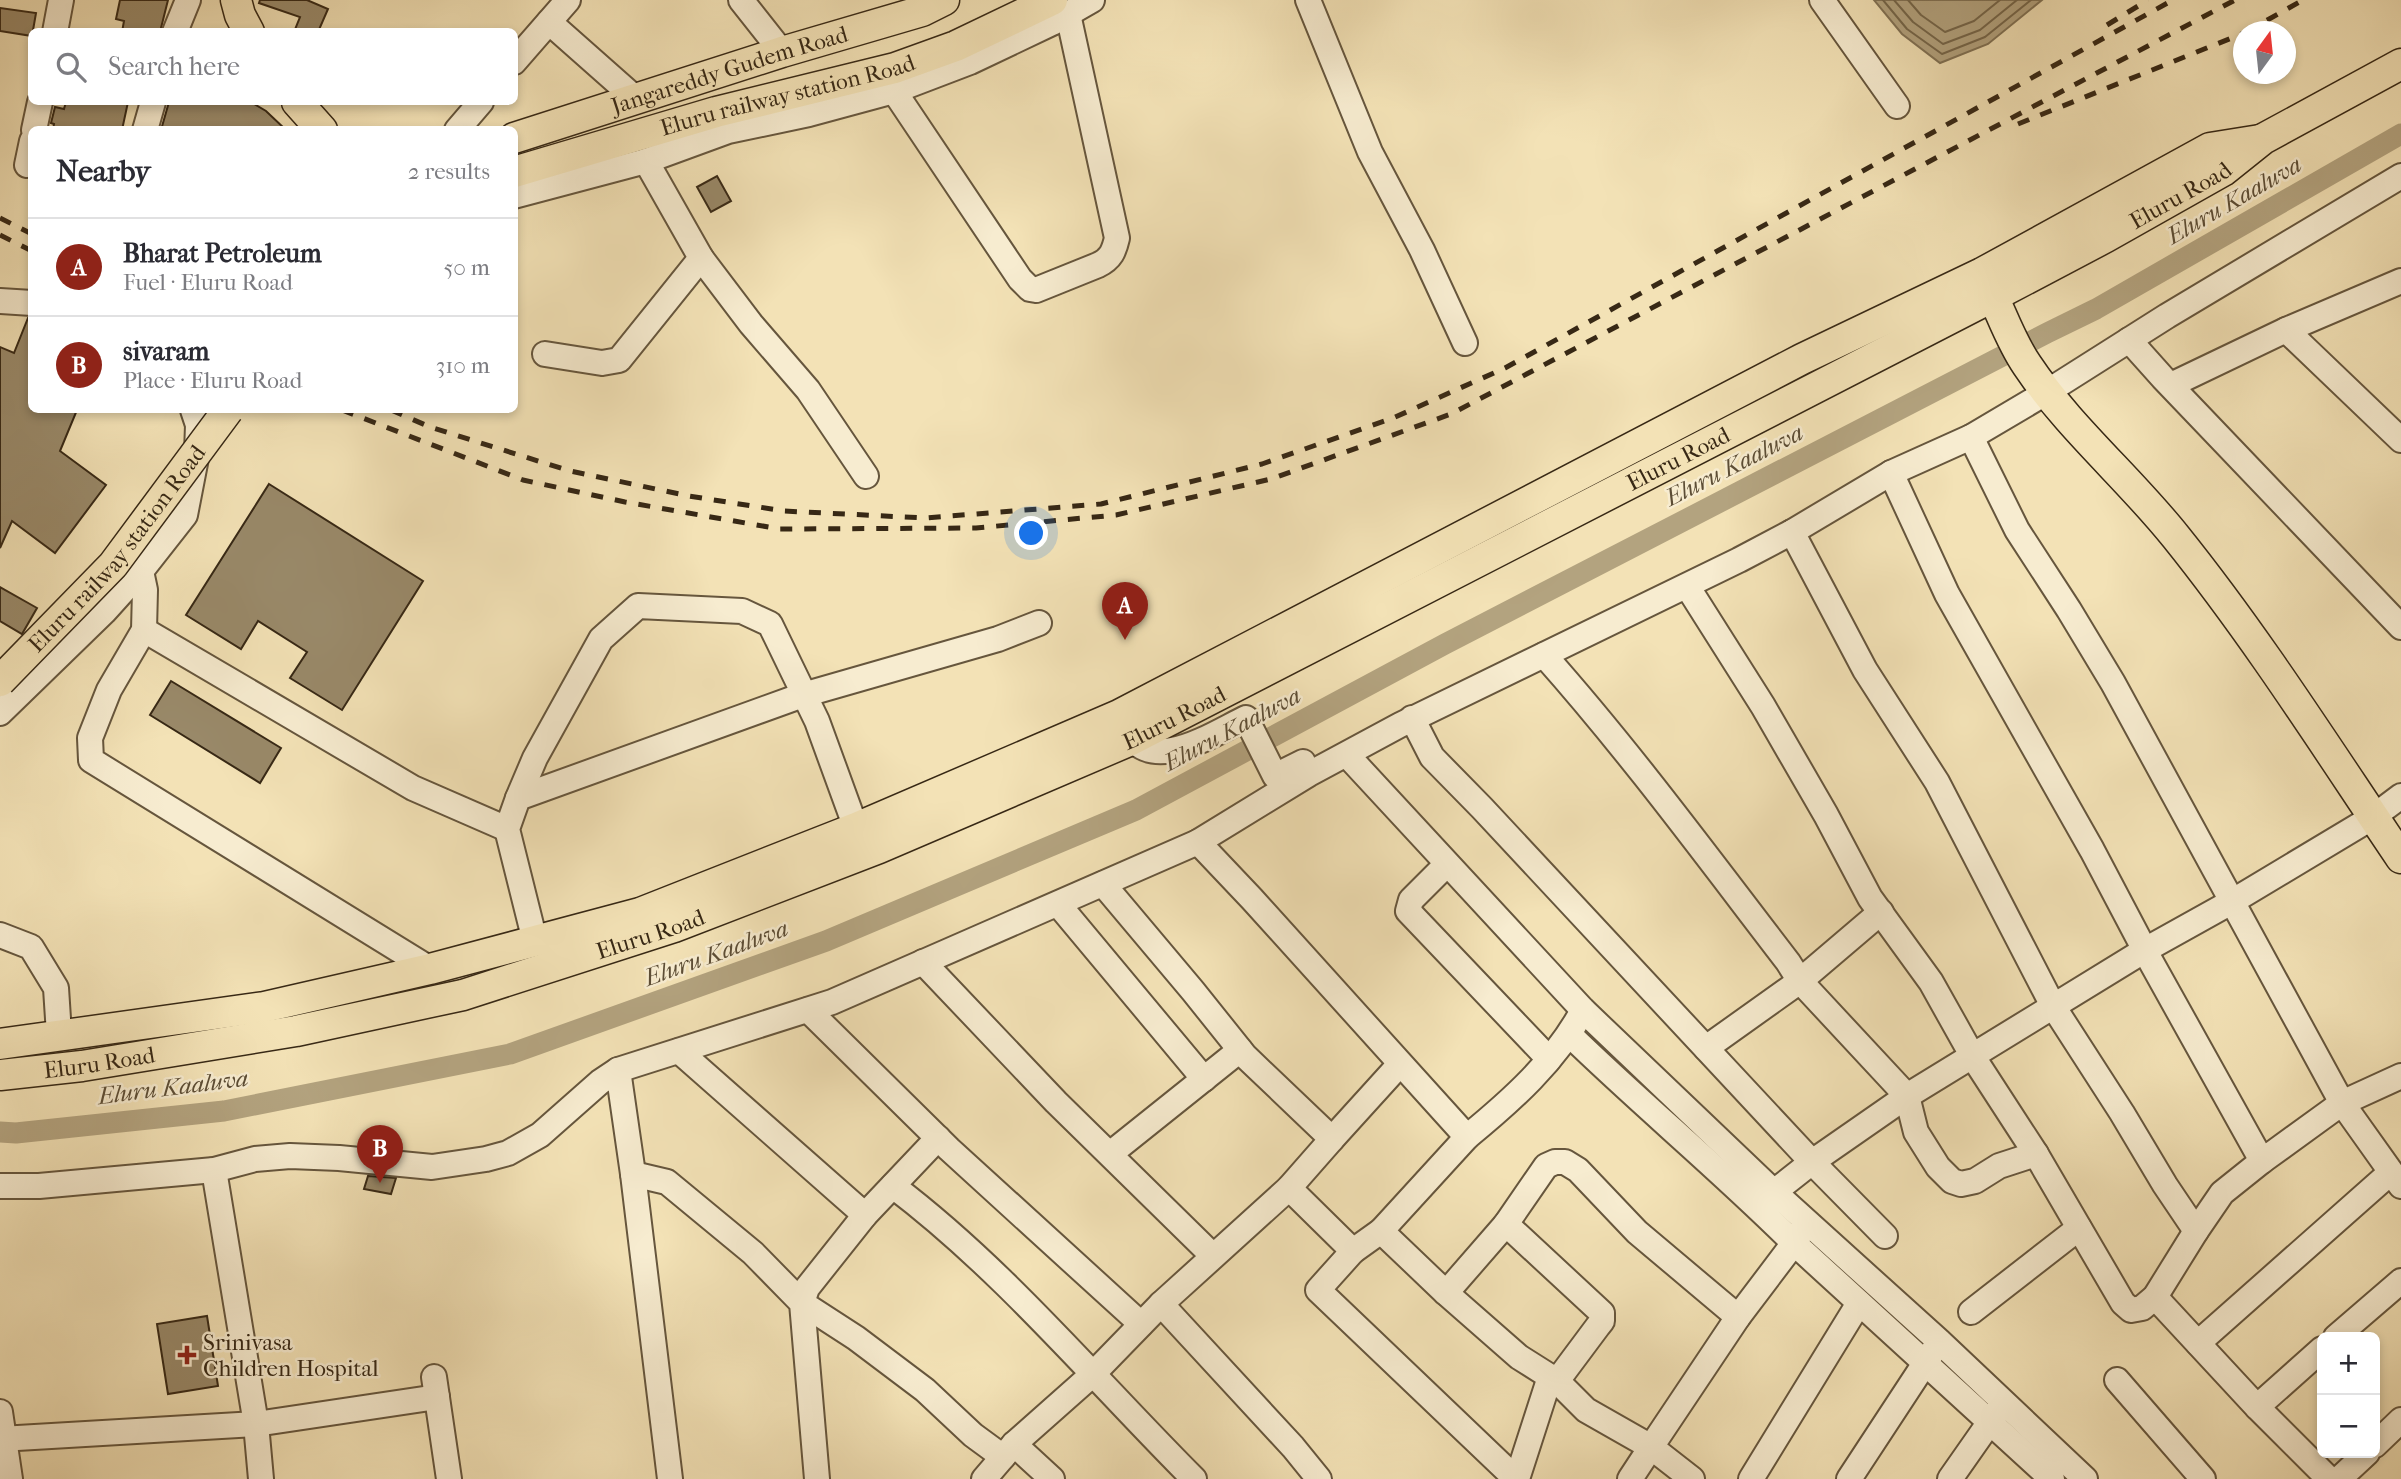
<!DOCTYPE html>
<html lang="en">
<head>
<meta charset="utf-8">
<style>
  :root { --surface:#fff; --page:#f7f7f7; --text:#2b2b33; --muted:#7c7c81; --line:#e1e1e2; --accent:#8f2418 }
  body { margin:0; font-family:"IM FELL French Canon",serif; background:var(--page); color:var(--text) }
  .controls { position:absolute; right:21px; bottom:21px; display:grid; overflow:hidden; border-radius:10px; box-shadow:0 4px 10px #0003 }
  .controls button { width:63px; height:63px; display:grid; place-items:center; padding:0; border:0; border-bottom:2px solid var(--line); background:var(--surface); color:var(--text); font:35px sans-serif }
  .compass { position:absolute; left:2233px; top:21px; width:63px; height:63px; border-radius:50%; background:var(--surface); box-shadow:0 4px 10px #0003; rotate:15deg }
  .you { position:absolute; left:1032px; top:534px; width:24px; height:24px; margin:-18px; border:5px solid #fff; border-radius:50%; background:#1a73e8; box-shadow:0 0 0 10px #1a73e833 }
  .badge { display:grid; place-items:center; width:46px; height:46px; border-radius:50%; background:var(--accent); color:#fff; font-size:23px; font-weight:700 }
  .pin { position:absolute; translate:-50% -58px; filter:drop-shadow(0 2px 4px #0008) }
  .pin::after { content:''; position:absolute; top:37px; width:24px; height:21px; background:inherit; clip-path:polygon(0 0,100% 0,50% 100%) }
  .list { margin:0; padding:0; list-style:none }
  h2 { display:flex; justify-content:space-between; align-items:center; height:91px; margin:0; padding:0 28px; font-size:30px }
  h2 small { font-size:23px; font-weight:400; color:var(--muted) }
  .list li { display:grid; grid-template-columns:46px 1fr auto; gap:21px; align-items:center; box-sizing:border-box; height:98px; padding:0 28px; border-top:2px solid var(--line) }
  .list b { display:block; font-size:26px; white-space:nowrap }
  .list p { margin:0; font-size:23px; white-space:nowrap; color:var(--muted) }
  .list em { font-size:23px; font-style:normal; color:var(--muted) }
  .icon { flex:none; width:38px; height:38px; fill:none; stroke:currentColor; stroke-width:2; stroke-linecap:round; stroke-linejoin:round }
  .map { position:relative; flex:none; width:2401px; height:1479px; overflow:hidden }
  .search { position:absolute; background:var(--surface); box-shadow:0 4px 10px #0003; left:28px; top:28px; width:490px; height:77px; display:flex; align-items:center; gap:18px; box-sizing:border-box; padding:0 24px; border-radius:10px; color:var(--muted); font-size:26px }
  .panel { position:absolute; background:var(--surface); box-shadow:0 4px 10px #0003; left:28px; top:126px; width:490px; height:287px; border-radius:10px }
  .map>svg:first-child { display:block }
  .water { fill:#b3a37f; stroke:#817255; stroke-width:2 }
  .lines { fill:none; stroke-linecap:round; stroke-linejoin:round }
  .shore { stroke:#75664a; stroke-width:2 }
  .canal { stroke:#b3a37f; stroke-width:21 }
  .building { fill:#998969; stroke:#372815; stroke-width:2 }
  .minor-casing { stroke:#66563d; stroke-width:28 }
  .major-casing { stroke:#372815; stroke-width:33 }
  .minor { stroke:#f7ecd0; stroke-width:24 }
  .major { stroke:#f3e2b6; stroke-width:30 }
  .rail { stroke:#372815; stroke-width:5; stroke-dasharray:12 12; stroke-linecap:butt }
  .major-bridge-casing { stroke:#372815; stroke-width:33; stroke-linecap:butt }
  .major-bridge { stroke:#f3e2b6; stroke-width:30 }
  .poi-dot { fill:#8f2418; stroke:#f7ecd0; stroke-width:2.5 }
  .labels { text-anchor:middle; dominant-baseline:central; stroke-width:5; stroke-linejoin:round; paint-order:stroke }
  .street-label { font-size:23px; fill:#372815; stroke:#f7ecd0 }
  .poi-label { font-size:23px; fill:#372815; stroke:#f7ecd0; text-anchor:start }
  .water-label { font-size:24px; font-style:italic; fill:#5c4d35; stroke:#f7ecd0 }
</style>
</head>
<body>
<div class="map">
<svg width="2401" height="1479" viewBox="0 0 2401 1479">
  <rect width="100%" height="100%" fill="#f3e2b6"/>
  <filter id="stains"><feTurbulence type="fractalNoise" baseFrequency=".00286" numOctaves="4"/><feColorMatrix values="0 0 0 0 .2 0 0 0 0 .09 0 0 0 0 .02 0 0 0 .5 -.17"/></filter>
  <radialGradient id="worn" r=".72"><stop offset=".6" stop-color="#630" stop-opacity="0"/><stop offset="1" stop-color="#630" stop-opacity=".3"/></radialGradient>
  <!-- water -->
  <polygon class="water" points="1874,0 2042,0 1988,44 1940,63 1902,34"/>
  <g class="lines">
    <!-- shore -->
    <g class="shore">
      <polyline points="1883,0 1907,29 1942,54 1985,37 2031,0"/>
      <polyline points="1894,0 1913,22 1943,44 1980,30 2017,0"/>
      <polyline points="1908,0 1921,15 1945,32 1974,21 2000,0"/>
    </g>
    <!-- canal -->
    <polyline class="canal" points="0,1132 16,1133 224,1111 510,1054 826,941 1136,810 1445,644 2047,333 2096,309 2401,134"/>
  </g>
  <!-- building -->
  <g class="building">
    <polygon points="120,0 168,0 160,32 122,32 124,21 116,19"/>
    <polygon points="260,0 307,0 328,9 318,32 294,32 300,17 259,3"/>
    <polygon points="0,8 36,13 32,36 0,31"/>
    <polygon points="66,102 128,102 122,130 53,130 54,124 51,123 55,107 64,109"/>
    <polygon points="169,102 251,102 266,111 286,130 161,130"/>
    <polygon points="717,176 731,201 711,212 697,187"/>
    <polygon points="28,318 32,318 32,410 77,410 60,451 106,485 55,553 12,521 0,548 0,347 14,353"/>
    <polygon points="269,484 423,581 342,710 290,678 307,652 258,621 241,649 186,615"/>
    <polygon points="0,587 37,608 22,634 0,621"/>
    <polygon points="171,681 281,748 260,783 150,715"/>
    <polygon points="368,1176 396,1178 391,1194 364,1189"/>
    <polygon points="207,1316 218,1386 168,1394 157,1324"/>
  </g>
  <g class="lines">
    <!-- minor casing -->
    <g class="minor-casing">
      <g id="minor">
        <polyline points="741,0 782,52"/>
        <polyline points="1308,0 1370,152 1422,250 1465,343"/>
        <polyline points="1822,0 1897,106"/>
        <polyline points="549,22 636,99"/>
        <polyline points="55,32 61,0"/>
        <polyline points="175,32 188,0"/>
        <polyline points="514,62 568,0"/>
        <path d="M 894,91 L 1020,279 L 1030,289 L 1036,290 L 1098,265 C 1111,259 1114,251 1117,238 L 1068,14"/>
        <polyline points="34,130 40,102"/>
        <polyline points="145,130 153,102"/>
        <polyline points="457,130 481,102"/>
        <polyline points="27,165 32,141"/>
        <polyline points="514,196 646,161 728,131 809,114 894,91 970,62 1052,23 1092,0"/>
        <polyline points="701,258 751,324 808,390 866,476"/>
        <polyline points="0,301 32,303"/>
        <polyline points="2286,330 2401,440"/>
        <polyline points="2129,340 2163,378 2401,627"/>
        <polyline points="545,354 602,363 619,360 701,258 646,161"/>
        <polyline points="2171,385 2286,330 2401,281"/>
        <polyline points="1971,437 2017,530 2069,610 2113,683 2342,1103 2401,1186"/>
        <polyline points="1891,473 1947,594 2092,850 2150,960 2262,1161 2342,1103 2401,1076"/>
        <polyline points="1792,532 1865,670 1937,782 2053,1006 2122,1113 2165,1185 2196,1231 2222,1193 2262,1161"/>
        <polyline points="141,571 145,590 144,630 109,690 90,738 91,760 430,969"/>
        <polyline points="1687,586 1763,706 1826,815 1870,898 1931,982 1973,1057 2036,1154 2123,1303 2131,1310 2142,1308 2155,1297 2196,1231"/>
        <polyline points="144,630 413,788 507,829"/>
        <path d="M 1544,655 C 1631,753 1708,858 1788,962 L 1800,981 L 1881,912"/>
        <polyline points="0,713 104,612 141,571 185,515 197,453 198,425 193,410"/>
        <polyline points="1412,718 1432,757 1482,808 1812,1162 1885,1236"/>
        <path d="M 1125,728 C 1149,778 1212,734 1246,718 L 1275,776 L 1303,762"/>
        <polyline points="1347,755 1583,1010 1774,1192 1940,1342 2085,1479"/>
        <polyline points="518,798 535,758 601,639 638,606 742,611 770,624 817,721 856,828"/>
        <path d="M 1198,842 L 1252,899 L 1467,1137 C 1511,1101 1556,1061 1583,1010"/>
        <polyline points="1447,864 1411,900 1408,911 1549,1059"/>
        <polyline points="1058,904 1204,1079"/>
        <polyline points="0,935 31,947 56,988 59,1034"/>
        <polyline points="535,941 507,829 518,798 803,695 998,639 1039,623"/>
        <polyline points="923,962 1056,1102 1213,1256"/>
        <polyline points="808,1010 949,1149 1141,1324"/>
        <path d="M 1570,1035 C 1643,1106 1722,1171 1794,1243 L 1803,1229"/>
        <polyline points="1706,1048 1800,981 1907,1096 1916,1132 1938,1167 1952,1181 1961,1184 1975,1181 1999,1166 2036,1154"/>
        <polyline points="679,1051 865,1215"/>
        <polyline points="618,1070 633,1174 670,1479"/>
        <polyline points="938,1138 865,1215 807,1288 802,1303 856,1338 925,1390 973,1435 1003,1457"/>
        <polyline points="1332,1139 1400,1064"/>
        <polyline points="1110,1154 1240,1050"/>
        <polyline points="214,1170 256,1424 261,1479"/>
        <polyline points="633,1174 667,1182 753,1253 802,1303 817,1479"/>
        <polyline points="0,1186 39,1186 214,1170 255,1159 290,1156 339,1158 432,1167 486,1159 508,1153 540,1135 600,1082 618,1070 832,1002 1198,842 1309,774 1400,725 1739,560 1792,532 1891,473 1971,437 2047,392 2167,316 2401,176"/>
        <path d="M 893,1186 C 1004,1270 1095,1380 1194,1479"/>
        <polyline points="1289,1188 1353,1251 1381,1231 1446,1293 1519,1357 1557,1381 1586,1410 1651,1447 1738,1317 1794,1243 2052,1479"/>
        <polyline points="1774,1192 1812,1162 1907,1096 2145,950 2233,901 2373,817 2401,796"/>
        <polyline points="1506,1224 1602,1313 1602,1321 1598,1326 1557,1381 1547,1386 1517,1479"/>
        <polyline points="1381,1231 1467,1137"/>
        <polyline points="1353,1251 1318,1290 1516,1479"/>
        <polyline points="1446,1293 1506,1224 1546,1166 1555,1162 1565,1162 1578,1170 1637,1232 1738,1317"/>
        <polyline points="2155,1297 2257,1407 2329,1479"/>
        <polyline points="1161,1304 1293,1447 1319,1479"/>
        <polyline points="1971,1312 2079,1228"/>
        <polyline points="2336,1337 2401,1281"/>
        <polyline points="2198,1343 2390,1173"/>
        <polyline points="434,1377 449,1479"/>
        <polyline points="2117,1380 2203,1479"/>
        <polyline points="2257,1407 2322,1349"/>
        <polyline points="0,1412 10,1479"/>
        <polyline points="0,1439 256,1424 437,1397"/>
        <polyline points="1014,1444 1052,1479"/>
        <polyline points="2375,1445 2401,1420"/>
        <polyline points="984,1479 1014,1444 1093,1374 1161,1304 1289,1188 1332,1139 1245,1056 1193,991 1103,884"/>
        <polyline points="1630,1479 1651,1447 1692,1479"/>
        <polyline points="1751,1479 1859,1303"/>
        <polyline points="1849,1479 1933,1351"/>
        <polyline points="1950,1479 1999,1409"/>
        <polyline points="2339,1479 2367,1453"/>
      </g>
    </g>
    <!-- major casing -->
    <g class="major-casing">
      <g id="major">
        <polyline points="236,0 240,15 249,32"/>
        <polyline points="297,102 322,130"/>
        <path id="s1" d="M 514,138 L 782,52 L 922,11 L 944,0"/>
        <path id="s2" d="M 514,172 L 716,112 L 895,68 L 956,46 L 1052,0"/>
        <path d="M 1985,280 C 2000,308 2009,339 2027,365 C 2069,428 2129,478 2176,537 C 2258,639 2328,750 2401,858"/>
        <polyline points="0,1044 264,1007 430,969 640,913 856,828 1119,715 1802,359 1982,273 2210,148 2260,140"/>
        <path id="s3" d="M 0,1075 L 82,1066 L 296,1031 L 463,995 L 674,927 L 879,848 L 1131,740 L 1994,296 L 2106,237 L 2223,171 L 2263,139 L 2401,64"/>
      </g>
    </g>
    <!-- minor -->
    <use href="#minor" class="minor"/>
    <!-- major -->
    <use href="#major" class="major"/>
    <!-- rail -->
    <g class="rail">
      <polyline points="2107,25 2148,0"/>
      <polyline points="2246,32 2303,0"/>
      <polyline points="2018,124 2244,33"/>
      <polyline points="0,218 32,234"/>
      <polyline points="0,235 32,251"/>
      <polyline points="342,410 523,480 625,502 780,529 976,528 1116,515 1271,479 1451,414 2235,0"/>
      <polyline points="391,410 430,427 570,471 689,496 784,511 925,518 1101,504 1262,464 1393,418 1505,368 2173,0"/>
    </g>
    <!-- major-bridge casing -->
    <g class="major-bridge-casing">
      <g id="major-bridge">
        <path id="s4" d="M 0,681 L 113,565 L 228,410"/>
      </g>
    </g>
    <!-- major-bridge -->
    <use href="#major-bridge" class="major-bridge"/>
  </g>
  <!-- markers -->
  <path class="poi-dot" d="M183.5 1344.5h7v7h7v7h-7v7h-7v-7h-7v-7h7z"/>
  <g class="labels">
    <!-- street labels -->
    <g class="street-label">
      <text stroke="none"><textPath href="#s1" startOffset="226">Jangareddy Gudem Road</textPath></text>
      <text stroke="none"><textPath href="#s2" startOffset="284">Eluru railway station Road</textPath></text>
      <text stroke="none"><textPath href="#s3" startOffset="2368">Eluru Road</textPath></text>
      <text stroke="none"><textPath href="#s3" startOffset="1801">Eluru Road</textPath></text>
      <text stroke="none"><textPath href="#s4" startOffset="177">Eluru railway station Road</textPath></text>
      <text stroke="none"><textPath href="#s3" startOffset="1234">Eluru Road</textPath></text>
      <text stroke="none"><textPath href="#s3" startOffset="667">Eluru Road</textPath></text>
      <text stroke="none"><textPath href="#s3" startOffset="100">Eluru Road</textPath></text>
    </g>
    <!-- poi labels -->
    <g class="poi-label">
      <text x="203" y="1342">Srinivasa<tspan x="203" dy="26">Children Hospital</tspan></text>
    </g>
    <!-- water labels -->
    <g class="water-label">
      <text transform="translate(2234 200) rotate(-30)">Eluru Kaaluva</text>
      <text transform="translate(1734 465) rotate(-27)">Eluru Kaaluva</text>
      <text transform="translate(1232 729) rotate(-28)">Eluru Kaaluva</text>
      <text transform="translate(716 953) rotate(-20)">Eluru Kaaluva</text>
      <text transform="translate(173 1087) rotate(-7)">Eluru Kaaluva</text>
    </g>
  </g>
  <rect width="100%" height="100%" filter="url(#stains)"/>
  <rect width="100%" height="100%" fill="url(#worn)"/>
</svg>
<div class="controls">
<button>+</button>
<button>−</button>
</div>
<svg class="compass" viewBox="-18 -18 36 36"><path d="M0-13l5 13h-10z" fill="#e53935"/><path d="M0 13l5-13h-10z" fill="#7c7c81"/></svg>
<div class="you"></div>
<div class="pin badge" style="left:1125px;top:640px">A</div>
<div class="pin badge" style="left:380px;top:1183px">B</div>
<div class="search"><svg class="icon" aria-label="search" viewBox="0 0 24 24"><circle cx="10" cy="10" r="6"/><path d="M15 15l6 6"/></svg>Search here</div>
<section class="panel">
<h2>Nearby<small>2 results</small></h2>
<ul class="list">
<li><span class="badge">A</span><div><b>Bharat Petroleum</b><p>Fuel · Eluru Road</p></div><em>50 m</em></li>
<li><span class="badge">B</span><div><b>sivaram</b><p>Place · Eluru Road</p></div><em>310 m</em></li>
</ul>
</section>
</div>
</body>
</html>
